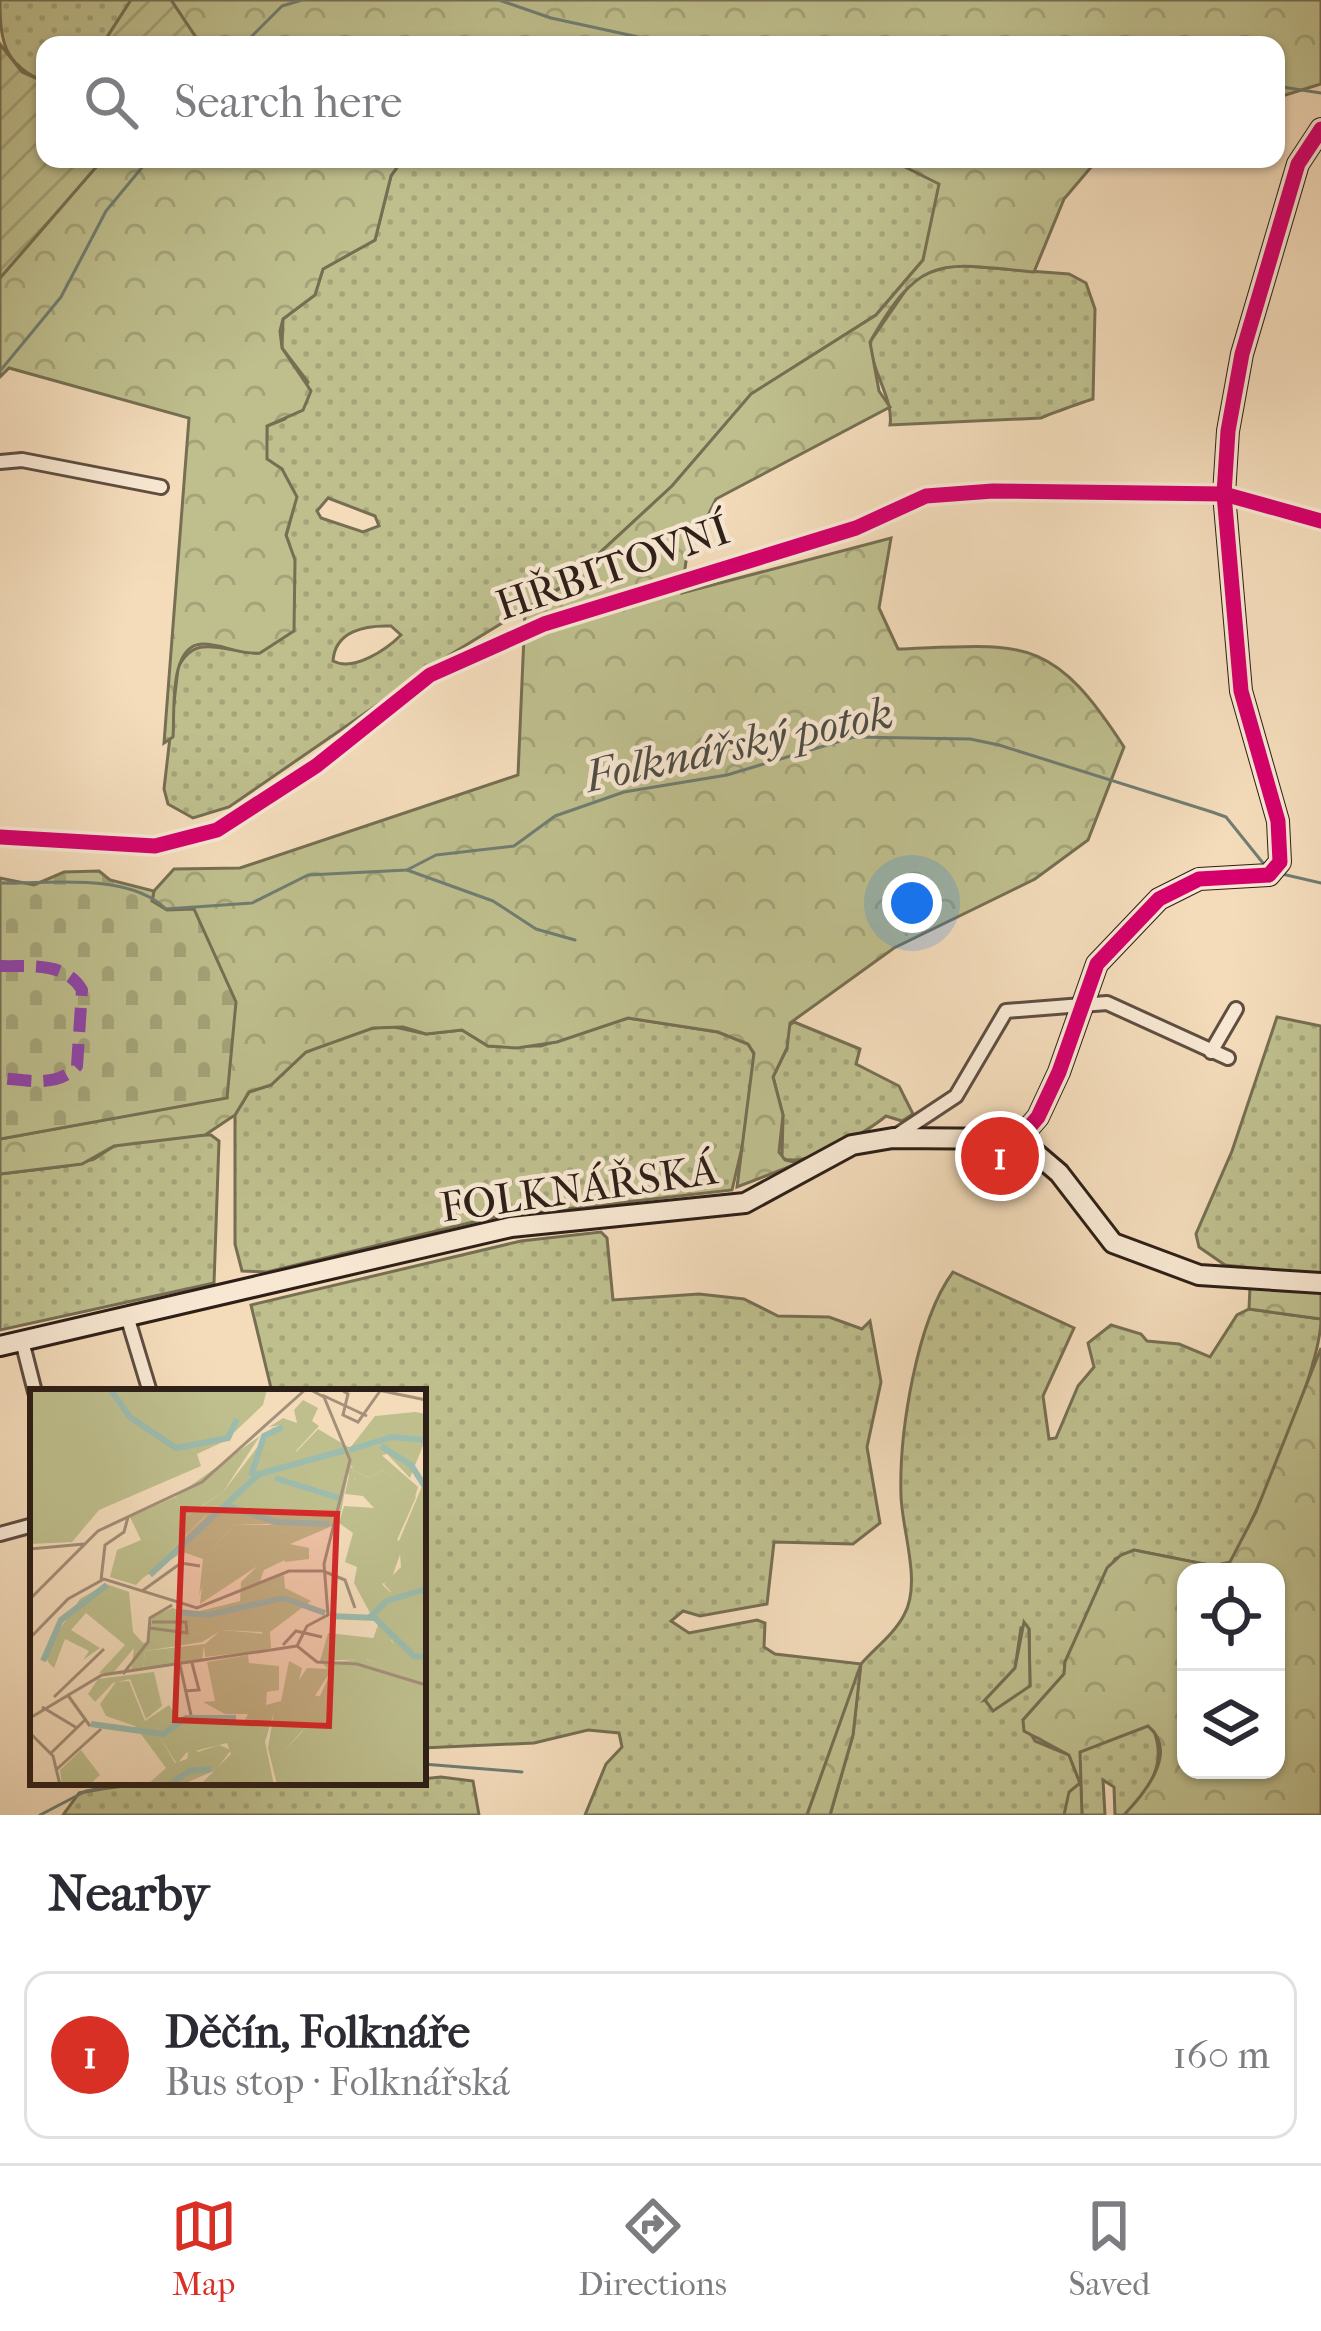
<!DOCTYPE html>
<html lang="en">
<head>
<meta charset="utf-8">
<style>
  :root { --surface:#fff; --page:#f7f7f7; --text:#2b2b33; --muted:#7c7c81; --line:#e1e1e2; --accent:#d93025 }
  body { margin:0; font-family:"IM FELL French Canon",serif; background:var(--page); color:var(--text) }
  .controls { position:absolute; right:36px; bottom:36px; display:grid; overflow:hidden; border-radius:24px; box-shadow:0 3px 9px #0004 }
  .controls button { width:108px; height:108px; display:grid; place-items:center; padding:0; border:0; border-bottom:3px solid var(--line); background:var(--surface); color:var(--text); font:60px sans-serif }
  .you { position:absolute; left:912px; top:903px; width:42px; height:42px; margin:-30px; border:9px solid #fff; border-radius:50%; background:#1a73e8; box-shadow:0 0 0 18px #1a73e833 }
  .badge { display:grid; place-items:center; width:78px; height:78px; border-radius:50%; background:var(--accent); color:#fff; font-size:39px; font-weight:700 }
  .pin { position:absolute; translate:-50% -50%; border:6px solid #fff; box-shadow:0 3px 12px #0006 }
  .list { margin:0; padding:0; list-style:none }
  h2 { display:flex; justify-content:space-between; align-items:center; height:156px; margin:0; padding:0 48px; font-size:51px }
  h2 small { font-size:39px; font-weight:400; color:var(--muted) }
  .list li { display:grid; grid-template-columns:78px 1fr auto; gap:36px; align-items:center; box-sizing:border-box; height:168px; margin:0 24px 24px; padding:0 24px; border:3px solid var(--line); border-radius:24px }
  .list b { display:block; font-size:45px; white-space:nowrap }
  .list p { margin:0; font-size:39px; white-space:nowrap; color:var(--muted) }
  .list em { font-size:39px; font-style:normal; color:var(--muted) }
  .icon { flex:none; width:66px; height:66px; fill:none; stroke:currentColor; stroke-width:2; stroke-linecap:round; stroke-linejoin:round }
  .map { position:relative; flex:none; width:1321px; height:1815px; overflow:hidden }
  .search { position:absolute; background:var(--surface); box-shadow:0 3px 9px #0004; left:36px; right:36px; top:36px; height:132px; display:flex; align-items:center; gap:30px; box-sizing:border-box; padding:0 42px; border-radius:24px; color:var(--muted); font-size:45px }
  .sheet { height:348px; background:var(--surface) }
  nav { display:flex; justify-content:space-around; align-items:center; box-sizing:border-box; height:168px; border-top:3px solid var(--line); background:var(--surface); font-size:33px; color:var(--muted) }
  nav a { display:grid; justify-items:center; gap:6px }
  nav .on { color:var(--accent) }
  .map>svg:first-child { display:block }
  .grass { fill:url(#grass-dots); stroke:#766f53; stroke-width:3; fill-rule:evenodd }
  .forest { fill:url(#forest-crowns); stroke:#766f53; stroke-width:3; fill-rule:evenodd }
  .cemetery { fill:url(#cemetery-stones); stroke:#766f53; stroke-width:3 }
  .garden { fill:url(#garden-furrows); stroke:#766f53; stroke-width:3 }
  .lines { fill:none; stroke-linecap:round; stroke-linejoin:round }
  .stream { stroke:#707d72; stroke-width:3 }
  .street-casing { stroke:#5f4e41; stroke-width:18 }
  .secondary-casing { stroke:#2d1f18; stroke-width:24 }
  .street { stroke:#f8e8d3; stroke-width:12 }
  .secondary { stroke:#f8e8d3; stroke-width:18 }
  .quiet { stroke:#8e44ad; stroke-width:12; stroke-dasharray:24 12; stroke-linecap:butt }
  .cycleway-casing { stroke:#f8e8d3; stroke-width:22 }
  .cycleway { stroke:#d6006c; stroke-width:15 }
  .labels { text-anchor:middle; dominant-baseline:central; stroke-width:9; stroke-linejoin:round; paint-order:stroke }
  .street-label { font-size:42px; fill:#2d1f18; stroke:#f8e8d3 }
  .water-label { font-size:45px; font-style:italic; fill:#4e4e45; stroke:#f8e8d3 }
  .inset-river { fill:none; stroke:#9cbcae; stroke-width:6 }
  .inset-road { fill:none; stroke:#a4907a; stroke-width:3 }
  .view { fill:#d62828; fill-opacity:0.15; stroke:#d62828; stroke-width:6 }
  .inset-edge { fill:none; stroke:#2d1f18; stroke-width:6 }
</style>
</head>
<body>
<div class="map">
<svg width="1321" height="1815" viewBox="0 0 1321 1815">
  <defs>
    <pattern id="grass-dots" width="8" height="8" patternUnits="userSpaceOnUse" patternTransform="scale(3)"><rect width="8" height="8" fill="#bfbf8e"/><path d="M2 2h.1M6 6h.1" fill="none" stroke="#a4a47a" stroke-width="1.8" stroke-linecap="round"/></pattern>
    <pattern id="forest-crowns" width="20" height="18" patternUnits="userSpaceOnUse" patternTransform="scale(3)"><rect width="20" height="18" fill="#bfbf8e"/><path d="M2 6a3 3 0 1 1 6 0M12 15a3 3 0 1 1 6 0" fill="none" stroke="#a4a47a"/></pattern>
    <pattern id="cemetery-stones" width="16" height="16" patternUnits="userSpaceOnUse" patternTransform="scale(3)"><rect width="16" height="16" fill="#bfbf8e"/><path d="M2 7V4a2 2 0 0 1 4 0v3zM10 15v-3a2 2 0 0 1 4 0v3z" fill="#a4a47a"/></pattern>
    <pattern id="garden-furrows" width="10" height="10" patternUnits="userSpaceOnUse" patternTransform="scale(3)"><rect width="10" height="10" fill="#bfbf8e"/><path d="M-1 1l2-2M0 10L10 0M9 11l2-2" fill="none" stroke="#a4a47a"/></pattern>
  </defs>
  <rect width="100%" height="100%" fill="#f4dcbb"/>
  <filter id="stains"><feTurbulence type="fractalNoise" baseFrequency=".00167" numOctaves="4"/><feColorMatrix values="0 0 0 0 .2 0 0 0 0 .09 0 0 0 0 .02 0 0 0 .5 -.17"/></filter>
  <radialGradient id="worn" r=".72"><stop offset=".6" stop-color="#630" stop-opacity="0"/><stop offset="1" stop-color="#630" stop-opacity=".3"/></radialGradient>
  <!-- grass -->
  <g class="grass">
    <path d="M 0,0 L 131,0 L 102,45 L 45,45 L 45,82 C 4,65 0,42 0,0 Z"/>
    <path d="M 403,159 L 889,159 L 939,183 L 940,192 L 923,260 L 876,315 L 752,394 L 672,486 L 566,584 L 448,656 L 229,807 L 193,818 L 168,804 L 164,789 L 178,668 C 195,631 225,653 259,653 C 289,630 301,568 286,536 L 292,514 L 282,469 L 266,459 L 267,426 L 285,419 L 308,382 L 282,348 L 283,319 L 315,294 L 323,269 L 375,240 L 391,176 ZM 328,498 L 375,516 L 379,526 L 363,532 L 321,518 L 317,511 ZM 391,626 L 401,635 C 387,649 354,672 333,661 C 335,631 365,625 391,626 Z"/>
    <path d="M 953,265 L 1069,274 L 1086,283 L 1095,309 L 1093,399 C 1086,401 1044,416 1041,418 L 890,425 C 894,399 871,371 870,342 L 915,277 Z"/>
    <polygon points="1277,1017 1321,1026 1321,1275 1225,1265 1199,1247 1196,1234 1232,1151"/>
    <polygon points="628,1018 718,1032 748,1044 754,1054 751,1109 732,1190 494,1217 267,1272 242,1271 235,1244 235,1115 249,1092 271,1085 306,1052 361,1030 390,1026 426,1034 462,1030 488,1046 541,1046"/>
    <path d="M 794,1022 L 860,1049 L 856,1064 L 899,1086 L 913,1114 L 902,1121 L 886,1116 C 867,1132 805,1169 782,1158 L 783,1115 L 773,1077 L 787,1048 L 785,1028 Z"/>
    <polygon points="172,1135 211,1135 219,1141 214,1283 0,1330 0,1174 67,1166 94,1159 114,1146"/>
    <path d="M 601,1232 L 607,1238 L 613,1300 L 699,1294 L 744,1299 L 778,1316 L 829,1317 L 862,1329 L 870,1321 L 881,1382 L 867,1447 L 880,1523 L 853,1544 L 774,1542 L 767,1604 L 700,1616 L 683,1611 L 671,1621 L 689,1633 L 757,1620 L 765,1623 L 764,1647 L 775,1654 L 861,1664 C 874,1649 895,1633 904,1615 C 922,1583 902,1531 901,1496 C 899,1434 916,1322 953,1272 L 1074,1328 L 1043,1396 L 1049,1439 L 1056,1438 L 1078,1386 L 1094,1367 L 1088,1343 L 1111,1325 L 1141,1334 L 1147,1341 L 1179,1344 L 1210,1357 L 1237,1315 L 1249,1309 L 1321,1319 C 1321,1368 1257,1514 1230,1563 L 1214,1566 L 1134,1550 L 1115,1559 L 1065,1662 L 1064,1674 L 1023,1720 L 1035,1741 L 1069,1755 L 1080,1783 L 1064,1815 L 830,1815 L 853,1735 L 860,1669 L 807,1815 L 585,1815 L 606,1764 L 622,1747 L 619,1733 L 588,1730 L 534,1743 L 423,1748 L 423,1392 L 272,1392 L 251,1305 L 521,1241 ZM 1021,1628 L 1029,1629 L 1030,1686 L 985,1700 L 1015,1668 Z"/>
    <path d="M 1143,1726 L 1152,1726 C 1169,1764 1149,1789 1124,1815 L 1115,1815 L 1114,1787 L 1103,1780 L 1105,1815 L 1082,1815 L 1079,1752 Z"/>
    <path d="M 441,1777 L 473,1781 L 479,1815 L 63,1815 L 79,1793 C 199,1769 325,1791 441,1777 Z"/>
  </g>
  <!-- forest -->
  <g class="forest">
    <polygon points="171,0 1321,0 1321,84 1276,98 1276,45 201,45"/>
    <path d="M 103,159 L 403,159 L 391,176 L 375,240 L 323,269 L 315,295 L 283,319 L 280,331 L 282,348 L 311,391 L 303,410 L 267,426 L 267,459 L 282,469 L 297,497 L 286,535 L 295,560 L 294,631 L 260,653 C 239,655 223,644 203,644 C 168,644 175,713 173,737 L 164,743 L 189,418 L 9,368 L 0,377 L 0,278 Z"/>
    <path d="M 889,159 L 1098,159 L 1064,199 L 1034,272 C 939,263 921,253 870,342 L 879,391 L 890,407 L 716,499 L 686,561 L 682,593 L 891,538 L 879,608 L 898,649 C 1024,644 1051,634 1124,747 L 1088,840 L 1035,879 L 894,948 L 790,1023 L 787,1048 L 773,1077 L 783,1115 L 779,1152 L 785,1160 L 799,1163 L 737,1187 L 754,1053 L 748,1044 L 718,1032 L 628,1018 L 557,1042 L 517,1048 L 488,1046 L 462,1030 L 426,1034 L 403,1027 L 373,1028 L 306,1052 L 271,1085 L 249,1092 L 235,1115 L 205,1135 L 114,1146 L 82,1164 L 0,1174 L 0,1139 L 227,1097 L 167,910 L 152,901 L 154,891 L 174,869 L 240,868 L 518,775 L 525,612 L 566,584 L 672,486 L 751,394 L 876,315 L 923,260 L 939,184 Z"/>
    <polygon points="1250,1287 1321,1291 1321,1319 1249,1309"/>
    <path d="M 1321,1348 L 1321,1815 L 1124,1815 C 1145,1793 1179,1752 1148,1726 L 1080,1752 L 1082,1815 L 1064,1815 L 1069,1792 L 1080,1783 L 1069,1755 L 1024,1731 L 1023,1720 L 1064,1674 L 1065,1662 L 1107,1568 L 1121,1555 L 1134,1550 L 1214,1566 L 1230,1562 L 1256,1512 ZM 1186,1572 L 1276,1572 L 1276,1770 L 1186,1770 Z"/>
    <polygon points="1024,1622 1029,1629 1030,1686 993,1711 985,1700 1015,1668"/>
    <polygon points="861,1664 853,1735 830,1815 807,1815"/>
  </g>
  <!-- cemetery -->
  <polygon class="cemetery" points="99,871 110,880 154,891 152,901 167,910 194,909 236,1002 227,1098 0,1139 0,878 34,885 64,872"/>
  <!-- garden -->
  <g class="garden">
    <polygon points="131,0 171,0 201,45 102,45"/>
    <polygon points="0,44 22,72 45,82 45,159 103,159 0,278"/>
  </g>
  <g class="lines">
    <!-- stream -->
    <g class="stream">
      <polyline points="499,0 551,18 675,45"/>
      <polyline points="243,45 282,6 302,0"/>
      <polyline points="1276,86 1321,93"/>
      <polyline points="0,371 61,297 106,211 149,159"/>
      <polyline points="407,870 493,901 536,929 575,940"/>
      <polyline points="1282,874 1321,883"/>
      <path d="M 0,883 C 50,884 128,872 166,909 L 252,903 L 308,875 L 407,870 L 436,855 L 514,846 L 555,816 L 624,792 L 727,775 L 854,737 L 970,739 L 999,745 L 1212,812 L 1226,817 L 1267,868"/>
      <polyline points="423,1764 522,1772"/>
      <polyline points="40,1815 86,1791 134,1782"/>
    </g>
    <!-- street casing -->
    <g class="street-casing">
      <g id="street">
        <polyline points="0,462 22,460 161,487"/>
        <polyline points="0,837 155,846 217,830 316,766 430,675 544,624 856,528 926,496 993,491 1224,494 1321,521"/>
        <polyline points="1211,1052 1236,1009"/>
        <polyline points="894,1137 956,1096 1006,1011 1107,1003 1228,1058"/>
        <polyline points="127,1316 150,1392"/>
        <polyline points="22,1341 35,1392"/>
        <polyline points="0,1534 33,1525"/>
      </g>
    </g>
    <!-- secondary casing -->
    <g class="secondary-casing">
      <g id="secondary">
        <polyline points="1019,1139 1038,1117 1059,1072 1097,964 1159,899 1199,879 1269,875 1280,862 1278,821 1241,691 1224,494 1228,431 1242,354 1298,164 1321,129"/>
        <polyline points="1019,1139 1059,1173 1113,1243 1199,1275 1321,1283"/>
        <polyline points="0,1346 511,1227 745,1203 852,1145 893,1138 1019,1139"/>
      </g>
    </g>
    <!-- street -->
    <use href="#street" class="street"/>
    <!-- secondary -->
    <use href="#secondary" class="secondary"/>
    <!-- quiet -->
    <path class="quiet" d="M 0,966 C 30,967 65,961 82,990 L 77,1066 C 58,1088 27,1080 0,1078"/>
    <!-- cycleway casing -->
    <g class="cycleway-casing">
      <g id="cycleway">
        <polyline points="0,837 155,846 217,830 316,766 430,675 544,624 856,528 926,496 993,491 1224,494 1321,521"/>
        <polyline points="1019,1139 1038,1117 1059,1072 1097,964 1159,899 1199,879 1269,875 1280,862 1278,821 1241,691 1224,494 1228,431 1242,354 1298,164 1321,129"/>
      </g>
    </g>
    <!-- cycleway -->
    <use href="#cycleway" class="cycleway"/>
  </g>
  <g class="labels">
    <!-- street labels -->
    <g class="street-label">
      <text transform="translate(613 568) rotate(-19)">HŘBITOVNÍ</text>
      <text transform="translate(579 1189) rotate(-8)">FOLKNÁŘSKÁ</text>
    </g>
    <!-- water labels -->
    <g class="water-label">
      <text transform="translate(739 745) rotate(-12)">Folknářský potok</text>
    </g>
  </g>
  <!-- overview -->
  <g transform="translate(30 1389)">
    <rect width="396" height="396" fill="#f4dcbb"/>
    <path d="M 273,11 L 288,19 L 282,32 L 289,37 L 265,63 L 252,36 L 239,38 L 253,29 L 267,34 L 264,21 ZM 230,47 L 193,103 L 155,128 L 145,108 ZM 322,81 L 340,89 L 352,81 L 386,108 L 367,151 L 374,154 L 361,191 L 352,195 L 361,204 L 340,224 L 324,194 L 327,178 L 315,173 L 323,144 L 309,134 L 314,117 L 344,119 L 333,107 L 315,105 L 319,85 L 326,92 ZM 204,136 L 242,136 L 261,145 L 260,155 L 279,159 L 279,170 L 255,173 L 252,161 L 170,215 L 172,197 L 184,194 L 184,158 ZM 191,241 L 236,245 L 234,261 L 175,268 L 174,257 L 172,271 L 113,281 L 115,262 L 175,255 ZM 298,244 L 361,251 L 377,278 L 373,287 L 337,270 L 290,272 ZM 218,266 L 219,274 L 249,277 L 249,301 L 237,303 L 236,316 L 251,312 L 259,272 L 272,279 L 269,291 L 277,279 L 302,280 L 271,329 L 280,326 L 280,333 L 254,362 L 264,396 L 247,396 L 238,359 L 244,323 L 235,353 L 244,396 L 170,396 L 201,365 L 197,354 L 156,364 L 147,375 L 131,350 L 155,329 L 214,333 L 218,325 L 195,325 L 173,313 L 185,312 L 177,273 ZM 124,283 L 132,317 L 116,330 L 100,290 L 83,294 L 65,313 L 58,305 L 68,290 ZM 51,361 L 70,386 L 59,396 L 32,396 L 30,381 Z" fill="#bfbf8e"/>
    <path d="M 237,0 L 233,16 L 195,52 L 167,65 L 171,77 L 69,121 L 42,153 L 0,155 L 3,0 ZM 385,23 L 396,25 L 396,49 L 380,89 L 357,65 L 321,77 L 326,92 L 318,85 L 309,134 L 258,156 L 255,171 L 234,181 L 230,192 L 254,186 L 255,199 L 281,212 L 240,243 L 241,259 L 234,261 L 232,243 L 192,241 L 172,253 L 115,262 L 113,281 L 101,282 L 104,259 L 83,284 L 69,284 L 95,256 L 56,224 L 41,241 L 70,259 L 53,271 L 59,262 L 35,250 L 24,279 L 18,273 L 15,263 L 50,210 L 76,195 L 99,203 L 103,243 L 113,254 L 138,250 L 170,222 L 210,212 L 211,193 L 261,145 L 239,135 L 204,136 L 184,158 L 184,195 L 172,197 L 169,207 L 173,170 L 153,163 L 111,190 L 176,127 L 171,118 L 193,103 L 242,39 L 252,36 L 266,63 L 288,40 L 320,59 L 345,27 ZM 396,88 L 396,396 L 264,396 L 253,384 L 254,362 L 273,342 L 265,325 L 276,306 L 290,307 L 301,283 L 293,275 L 334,269 L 374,286 L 362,251 L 343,250 L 348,236 L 340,223 L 361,203 L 354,195 L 371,178 L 369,152 ZM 99,292 L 115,332 L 139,316 L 151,335 L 131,350 L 145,374 L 157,370 L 160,356 L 168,363 L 189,356 L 201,361 L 186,381 L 151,396 L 117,396 L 136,379 L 105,337 L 76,327 L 70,315 L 86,293 Z" fill="#bfbf8e"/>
    <path d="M 142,219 L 172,227 L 175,249 L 118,254 L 122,228 Z" fill="#bfbf8e"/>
    <path d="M 347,62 L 388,98 L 385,108 L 352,81 L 340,89 L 322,81 L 323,66 ZM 145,108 L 155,128 L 171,118 L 176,126 L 106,196 L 80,188 L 87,161 L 111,151 L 100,128 Z" fill="#bfbf8e"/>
    <path class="inset-river" d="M 80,0 L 100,28 L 146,59 L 198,49 L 207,30M 351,57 L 381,76 L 396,99M 319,61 L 362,48 L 396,51M 221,87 L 234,47 L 253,38M 245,89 L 309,109M 198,117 L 247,133 L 299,135M 120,186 L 229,85 L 316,61M 148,223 L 178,226 L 253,209 L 295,224M 300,227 L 345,229 L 384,267 L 396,268M 340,228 L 357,212 L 396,200M 13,272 L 31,231 L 77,196M 61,335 L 133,345 L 156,329 L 206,329M 139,396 L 159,382 L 181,380"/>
    <path class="inset-road" d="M 310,0 L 318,5 L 313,26 L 328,33 L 350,2M 343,0 L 396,11M 292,6 L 337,27M 0,160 L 54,155M 71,191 L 75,156 L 94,143 L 98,128M 112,202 L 151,174 L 170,177M 0,210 L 68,142 L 172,93 L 276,0M 120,239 L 157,244 L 156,233 L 122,233M 0,249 L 38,210 L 74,190 L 167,219 L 259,182 L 293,182 L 315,191 L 325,219M 253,256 L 266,242 L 292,248M 267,257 L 277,237 L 298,226 L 294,175 L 320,71 L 294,8 L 279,0M 267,257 L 287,273 L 327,275 L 396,296M 150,276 L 161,326M 93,285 L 118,253 L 120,229 L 142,216M 155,302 L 169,301 L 162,274M 37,305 L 60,337M 24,308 L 74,260M 12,318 L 47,339M 0,329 L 72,286 L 267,257M 0,344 L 23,367 L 30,396M 21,364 L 56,330M 27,380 L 71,340"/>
    <path class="view" d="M 153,120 L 307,125 L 299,337 L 145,331 Z"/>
    <rect width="396" height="396" class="inset-edge"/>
  </g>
  <rect width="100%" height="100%" filter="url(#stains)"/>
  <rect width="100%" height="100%" fill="url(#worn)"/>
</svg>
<div class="controls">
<button><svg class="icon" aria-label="locate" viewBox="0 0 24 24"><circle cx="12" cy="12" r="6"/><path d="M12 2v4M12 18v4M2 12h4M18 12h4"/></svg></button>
<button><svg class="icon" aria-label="layers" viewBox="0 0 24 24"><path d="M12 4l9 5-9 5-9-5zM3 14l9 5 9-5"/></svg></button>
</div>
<div class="you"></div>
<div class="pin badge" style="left:1000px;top:1156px">1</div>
<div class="search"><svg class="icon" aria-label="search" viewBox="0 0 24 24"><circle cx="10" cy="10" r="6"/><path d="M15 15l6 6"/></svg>Search here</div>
</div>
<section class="sheet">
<h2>Nearby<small></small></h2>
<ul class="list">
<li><span class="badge">1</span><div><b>Děčín, Folknáře</b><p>Bus stop · Folknářská</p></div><em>160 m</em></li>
</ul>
</section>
<nav>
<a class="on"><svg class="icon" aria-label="map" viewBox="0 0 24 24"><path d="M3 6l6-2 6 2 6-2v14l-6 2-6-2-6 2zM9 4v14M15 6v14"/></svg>Map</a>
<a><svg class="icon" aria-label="directions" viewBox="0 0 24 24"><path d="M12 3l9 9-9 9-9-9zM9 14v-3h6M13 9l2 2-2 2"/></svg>Directions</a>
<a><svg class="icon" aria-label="saved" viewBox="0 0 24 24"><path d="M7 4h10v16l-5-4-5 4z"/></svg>Saved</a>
</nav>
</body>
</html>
